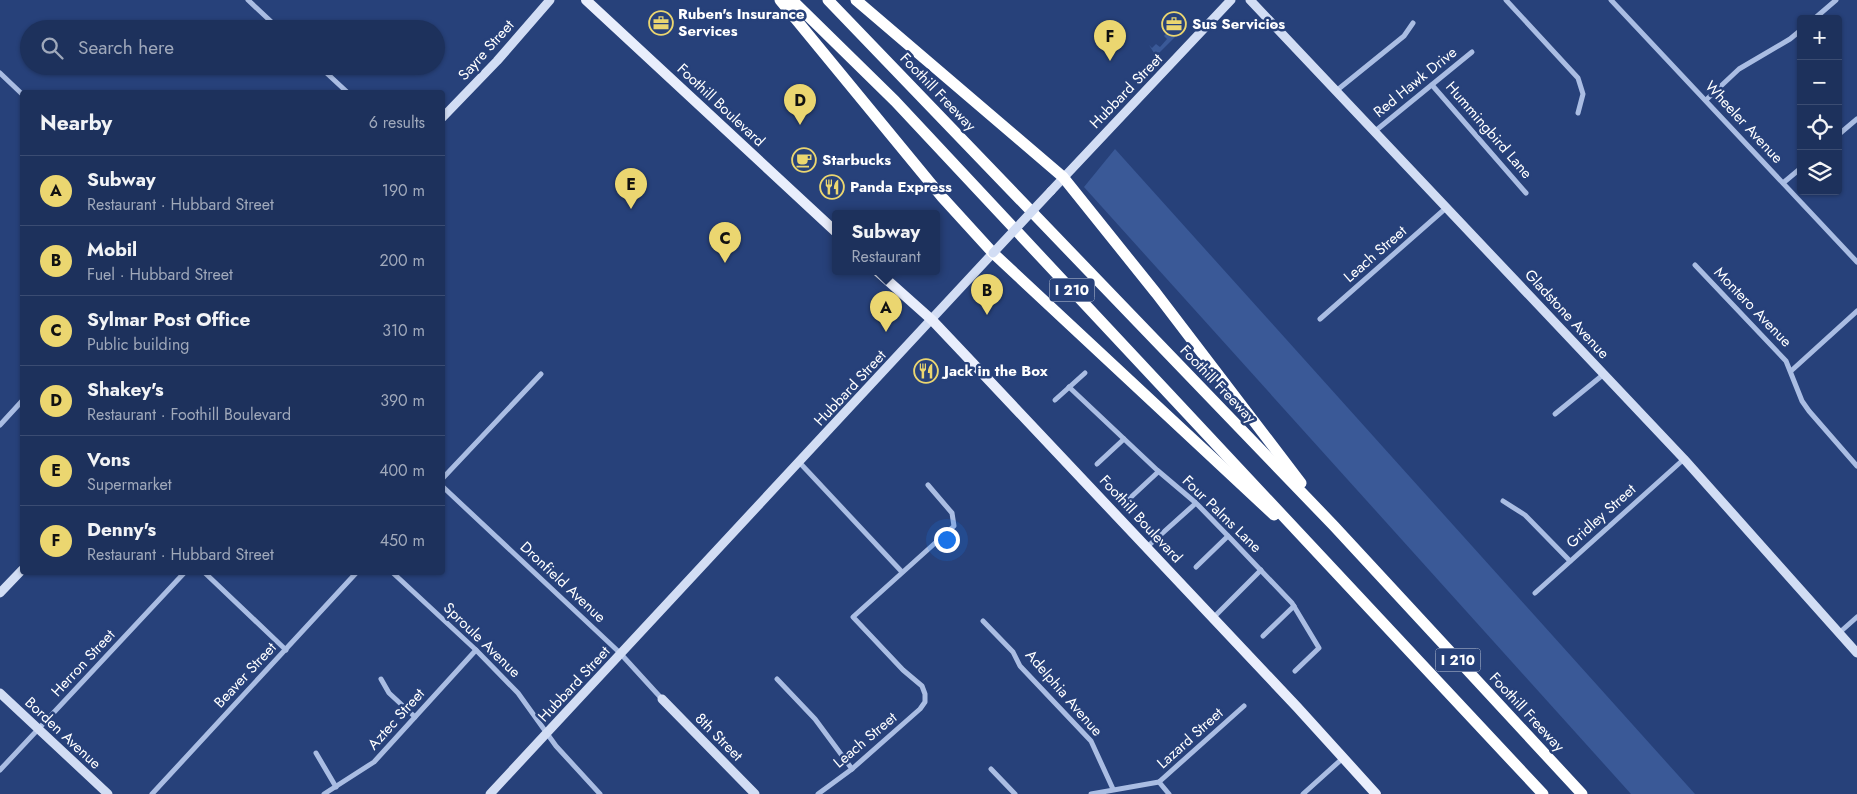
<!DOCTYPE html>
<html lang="en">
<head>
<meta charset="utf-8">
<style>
  :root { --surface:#1d315c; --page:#2a3d65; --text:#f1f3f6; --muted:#a0a9bb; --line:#3b4c72; --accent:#ebd670 }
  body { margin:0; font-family:Jost,sans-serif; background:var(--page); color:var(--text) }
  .controls { position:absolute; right:15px; top:15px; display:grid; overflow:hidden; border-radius:5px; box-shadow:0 1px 4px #0004 }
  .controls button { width:45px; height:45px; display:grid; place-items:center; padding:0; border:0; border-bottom:1px solid var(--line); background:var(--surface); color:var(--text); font:25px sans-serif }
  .you { position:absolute; left:946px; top:539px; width:18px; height:18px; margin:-12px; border:4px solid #fff; border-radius:50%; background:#1a73e8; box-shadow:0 0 0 8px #1a73e833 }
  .badge { display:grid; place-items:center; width:32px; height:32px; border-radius:50%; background:var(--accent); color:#111; font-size:16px; font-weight:700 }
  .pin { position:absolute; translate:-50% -41px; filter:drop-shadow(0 1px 2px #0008) }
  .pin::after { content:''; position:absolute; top:26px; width:18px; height:15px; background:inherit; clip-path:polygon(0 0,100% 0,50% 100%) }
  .popup { position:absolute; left:832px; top:210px; width:108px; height:65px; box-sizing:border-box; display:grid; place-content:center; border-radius:5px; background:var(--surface); filter:drop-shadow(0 1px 4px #0005); font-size:16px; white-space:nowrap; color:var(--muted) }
  .popup b { font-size:19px; color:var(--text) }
  .popup::after { content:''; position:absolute; left:50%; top:100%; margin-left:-10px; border:10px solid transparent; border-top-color:var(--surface) }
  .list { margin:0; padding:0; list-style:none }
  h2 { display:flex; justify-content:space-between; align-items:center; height:65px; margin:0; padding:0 20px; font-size:21px }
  h2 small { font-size:16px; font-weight:400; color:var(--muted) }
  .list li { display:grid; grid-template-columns:32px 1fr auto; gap:15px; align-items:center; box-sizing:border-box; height:70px; padding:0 20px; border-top:1px solid var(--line) }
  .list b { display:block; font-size:19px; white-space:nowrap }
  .list p { margin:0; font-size:16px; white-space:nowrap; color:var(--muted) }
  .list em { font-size:16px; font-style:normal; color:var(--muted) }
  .icon { flex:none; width:28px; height:28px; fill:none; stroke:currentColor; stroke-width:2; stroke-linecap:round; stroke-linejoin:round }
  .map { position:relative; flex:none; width:1857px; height:794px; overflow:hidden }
  .search { position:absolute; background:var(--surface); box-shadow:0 1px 4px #0004; left:20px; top:20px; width:425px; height:55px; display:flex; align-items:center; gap:12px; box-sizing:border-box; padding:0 18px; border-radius:28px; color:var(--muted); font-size:19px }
  .panel { position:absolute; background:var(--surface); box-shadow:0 1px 4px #0004; left:20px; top:90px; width:425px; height:485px; border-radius:5px }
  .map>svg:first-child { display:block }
  .green { fill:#3a5997 }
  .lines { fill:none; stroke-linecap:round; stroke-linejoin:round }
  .street { stroke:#aabde3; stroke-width:5 }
  .secondary { stroke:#d2ddf4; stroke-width:9 }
  .primary { stroke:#e9eefc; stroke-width:10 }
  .highway { stroke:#fff; stroke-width:11 }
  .secondary-bridge { stroke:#d2ddf4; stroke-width:9 }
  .labels { text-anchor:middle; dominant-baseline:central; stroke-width:5; stroke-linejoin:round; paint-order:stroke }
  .shield { fill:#27417a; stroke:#bec6d7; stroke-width:1 }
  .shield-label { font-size:14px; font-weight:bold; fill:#fff }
  .poi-label { font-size:15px; font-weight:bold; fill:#fff; stroke:#27417a; text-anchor:start }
  .street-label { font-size:15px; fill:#fff; stroke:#27417a }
</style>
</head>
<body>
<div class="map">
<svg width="1857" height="794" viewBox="0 0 1857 794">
  <rect width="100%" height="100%" fill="#27417a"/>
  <!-- green -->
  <g class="green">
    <polygon points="1168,31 1175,37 1159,53 1154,53 1149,45 1152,48 1156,44 1160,47 1167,39 1164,36"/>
    <polygon points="1115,149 1695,794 1631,794 1084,187"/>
  </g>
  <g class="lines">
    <!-- street -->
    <g class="street">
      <polyline points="248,0 279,29"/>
      <polyline points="1506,0 1578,78 1583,94 1578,113"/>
      <polyline points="1611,0 1857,262"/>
      <polyline points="1814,19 1836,0"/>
      <polyline points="319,66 347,92"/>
      <polyline points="0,73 22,94"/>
      <polyline points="1432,85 1526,193"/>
      <polyline points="1336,91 1404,36 1413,23"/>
      <polyline points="1706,100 1739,69 1790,39 1801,30"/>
      <polyline points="1374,132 1472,52"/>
      <polyline points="1838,135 1857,119"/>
      <polyline points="1783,183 1801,168"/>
      <polyline points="1695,265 1786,361 1802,401 1809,411 1857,466"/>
      <polyline points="1320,319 1446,208"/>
      <polyline points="1791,371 1857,311"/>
      <polyline points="1069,387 1157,470 1196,503 1231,539 1292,603 1319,648 1295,671"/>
      <polyline points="1055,400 1085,373"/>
      <polyline points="1555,414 1604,374"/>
      <polyline points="0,425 22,401"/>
      <polyline points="800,463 902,572"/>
      <polyline points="1097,464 1124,439"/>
      <polyline points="442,479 541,374"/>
      <polyline points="442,486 620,653 662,699"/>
      <polyline points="1129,499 1158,472"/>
      <polyline points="1503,501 1525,515 1570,561"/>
      <polyline points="1147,547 1196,503"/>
      <polyline points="1196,567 1228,536"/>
      <polyline points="204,572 286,650"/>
      <polyline points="392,572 476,650 518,693 556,746 600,794"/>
      <polyline points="1535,593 1684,459"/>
      <polyline points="1213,618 1261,570"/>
      <polyline points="983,621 1013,652 1020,666 1091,741 1113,789"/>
      <polyline points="1839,633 1857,617"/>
      <polyline points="1263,636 1294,606"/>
      <polyline points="381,679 389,693 415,717"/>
      <polyline points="777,679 815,719 852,769"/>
      <polyline points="316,753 336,787"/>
      <polyline points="991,769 1015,794"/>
      <polyline points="0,770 185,572"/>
      <polyline points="1159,782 1169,794"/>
      <polyline points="152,794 357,572"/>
      <polyline points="324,794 374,762 476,650"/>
      <polyline points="818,794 852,769 920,709 925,702 925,694 922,686 903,670 853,617 954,526 952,513 928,485"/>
      <polyline points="1091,794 1159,782 1244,706"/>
      <polyline points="1303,794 1343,758"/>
    </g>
    <!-- secondary -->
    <g class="secondary">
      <polyline points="1250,0 1684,459 1857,653"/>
      <polyline points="442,118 497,61 550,0"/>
      <polyline points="1051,191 1231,0"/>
      <polyline points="0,593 22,570"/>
      <polyline points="0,693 108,794"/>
      <polyline points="662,699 755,794"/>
      <polyline points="490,794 993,253"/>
    </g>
    <!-- primary -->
    <g class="primary">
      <polyline points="586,0 836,232"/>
      <polyline points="877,271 932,320 967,357 1297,707 1376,794"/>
    </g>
    <!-- highway -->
    <g class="highway">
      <polyline points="780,0 942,197 993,253 1274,515"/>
      <polyline points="792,0 895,101 1543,794"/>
      <polyline points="828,0 1334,526 1582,794"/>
      <polyline points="856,0 1063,177 1156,293 1301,483"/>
    </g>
    <!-- secondary-bridge -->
    <polyline class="secondary-bridge" points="993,253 1051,191"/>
  </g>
  <!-- icons -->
  <defs>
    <g id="office-ring" transform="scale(1.25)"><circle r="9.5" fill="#27417a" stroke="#ebd670" stroke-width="1.5"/><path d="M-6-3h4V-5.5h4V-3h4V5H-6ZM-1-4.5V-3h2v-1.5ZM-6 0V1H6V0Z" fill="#ebd670"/></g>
    <g id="cafe-ring" transform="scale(1.25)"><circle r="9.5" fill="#27417a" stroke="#ebd670" stroke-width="1.5"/><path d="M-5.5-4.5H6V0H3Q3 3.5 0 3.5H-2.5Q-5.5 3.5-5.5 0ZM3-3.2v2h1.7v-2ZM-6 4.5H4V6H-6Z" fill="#ebd670"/></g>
    <g id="restaurant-ring" transform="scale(1.25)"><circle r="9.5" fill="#27417a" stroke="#ebd670" stroke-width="1.5"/><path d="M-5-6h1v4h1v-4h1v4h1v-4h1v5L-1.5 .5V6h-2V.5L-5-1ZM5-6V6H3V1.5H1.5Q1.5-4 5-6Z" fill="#ebd670"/></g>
  </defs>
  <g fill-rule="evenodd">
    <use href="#office-ring" x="661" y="23"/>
    <use href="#office-ring" x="1174" y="24"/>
    <use href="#cafe-ring" x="804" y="160"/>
    <use href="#restaurant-ring" x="832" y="187"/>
    <use href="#restaurant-ring" x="926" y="371"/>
  </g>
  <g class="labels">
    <!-- shield labels -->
    <g class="shield">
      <rect x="1049.5" y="278.5" width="45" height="23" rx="4"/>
      <rect x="1435.5" y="648.5" width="45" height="23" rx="4"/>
    </g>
    <g class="shield-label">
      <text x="1072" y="290">I 210</text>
      <text x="1458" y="660">I 210</text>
    </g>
    <!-- poi labels -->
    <g class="poi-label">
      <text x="678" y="14">Ruben's Insurance<tspan x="678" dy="17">Services</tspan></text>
      <text x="1192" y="24">Sus Servicios</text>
      <text x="822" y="160">Starbucks</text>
      <text x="850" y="187">Panda Express</text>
      <text x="944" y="371">Jack in the Box</text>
    </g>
    <!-- street labels -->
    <g class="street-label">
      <text transform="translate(486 50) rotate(-48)">Sayre Street</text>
      <text transform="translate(1415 82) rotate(-39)">Red Hawk Drive</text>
      <text transform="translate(1126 91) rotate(-46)">Hubbard Street</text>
      <text transform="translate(938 92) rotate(46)">Foothill Freeway</text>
      <text transform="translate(721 105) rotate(43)">Foothill Boulevard</text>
      <text transform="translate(1744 122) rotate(47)">Wheeler Avenue</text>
      <text transform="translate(1489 130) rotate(49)">Hummingbird Lane</text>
      <text transform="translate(1375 254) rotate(-41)">Leach Street</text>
      <text transform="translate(1753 307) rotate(46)">Montero Avenue</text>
      <text transform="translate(1567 314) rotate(47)">Gladstone Avenue</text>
      <text transform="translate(1218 384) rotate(46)">Foothill Freeway</text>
      <text transform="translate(850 388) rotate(-47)">Hubbard Street</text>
      <text transform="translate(1222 514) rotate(44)">Four Palms Lane</text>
      <text transform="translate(1601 516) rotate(-42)">Gridley Street</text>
      <text transform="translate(1141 519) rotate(47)">Foothill Boulevard</text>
      <text transform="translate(563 582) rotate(43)">Dronfield Avenue</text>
      <text transform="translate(482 640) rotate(44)">Sproule Avenue</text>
      <text transform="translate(83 663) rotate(-47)">Herron Street</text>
      <text transform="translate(245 675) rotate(-47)">Beaver Street</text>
      <text transform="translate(574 684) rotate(-47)">Hubbard Street</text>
      <text transform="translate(1064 693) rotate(49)">Adelphia Avenue</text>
      <text transform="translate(1527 712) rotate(47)">Foothill Freeway</text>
      <text transform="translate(396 719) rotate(-48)">Aztec Street</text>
      <text transform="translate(63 733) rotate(43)">Borden Avenue</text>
      <text transform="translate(719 737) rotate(45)">8th Street</text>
      <text transform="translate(1190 738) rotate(-42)">Lazard Street</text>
      <text transform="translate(865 740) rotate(-40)">Leach Street</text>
    </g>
  </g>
</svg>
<div class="controls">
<button>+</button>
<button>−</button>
<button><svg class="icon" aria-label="locate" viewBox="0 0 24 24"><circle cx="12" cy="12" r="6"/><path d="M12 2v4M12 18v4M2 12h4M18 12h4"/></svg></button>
<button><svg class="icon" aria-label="layers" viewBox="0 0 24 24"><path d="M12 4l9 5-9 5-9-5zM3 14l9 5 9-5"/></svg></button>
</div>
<div class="you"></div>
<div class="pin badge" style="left:886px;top:332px">A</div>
<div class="popup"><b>Subway</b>Restaurant</div>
<div class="pin badge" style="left:987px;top:315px">B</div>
<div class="pin badge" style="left:725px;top:263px">C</div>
<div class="pin badge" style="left:800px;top:125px">D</div>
<div class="pin badge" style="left:631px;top:209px">E</div>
<div class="pin badge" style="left:1110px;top:61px">F</div>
<div class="search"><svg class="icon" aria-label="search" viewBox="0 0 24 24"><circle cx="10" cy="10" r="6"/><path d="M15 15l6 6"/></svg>Search here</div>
<section class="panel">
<h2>Nearby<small>6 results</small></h2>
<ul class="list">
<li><span class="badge">A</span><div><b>Subway</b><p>Restaurant · Hubbard Street</p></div><em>190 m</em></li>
<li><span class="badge">B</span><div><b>Mobil</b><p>Fuel · Hubbard Street</p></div><em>200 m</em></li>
<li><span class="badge">C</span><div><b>Sylmar Post Office</b><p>Public building</p></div><em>310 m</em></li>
<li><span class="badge">D</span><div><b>Shakey's</b><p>Restaurant · Foothill Boulevard</p></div><em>390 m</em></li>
<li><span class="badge">E</span><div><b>Vons</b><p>Supermarket</p></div><em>400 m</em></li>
<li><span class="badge">F</span><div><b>Denny's</b><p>Restaurant · Hubbard Street</p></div><em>450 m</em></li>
</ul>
</section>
</div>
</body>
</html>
